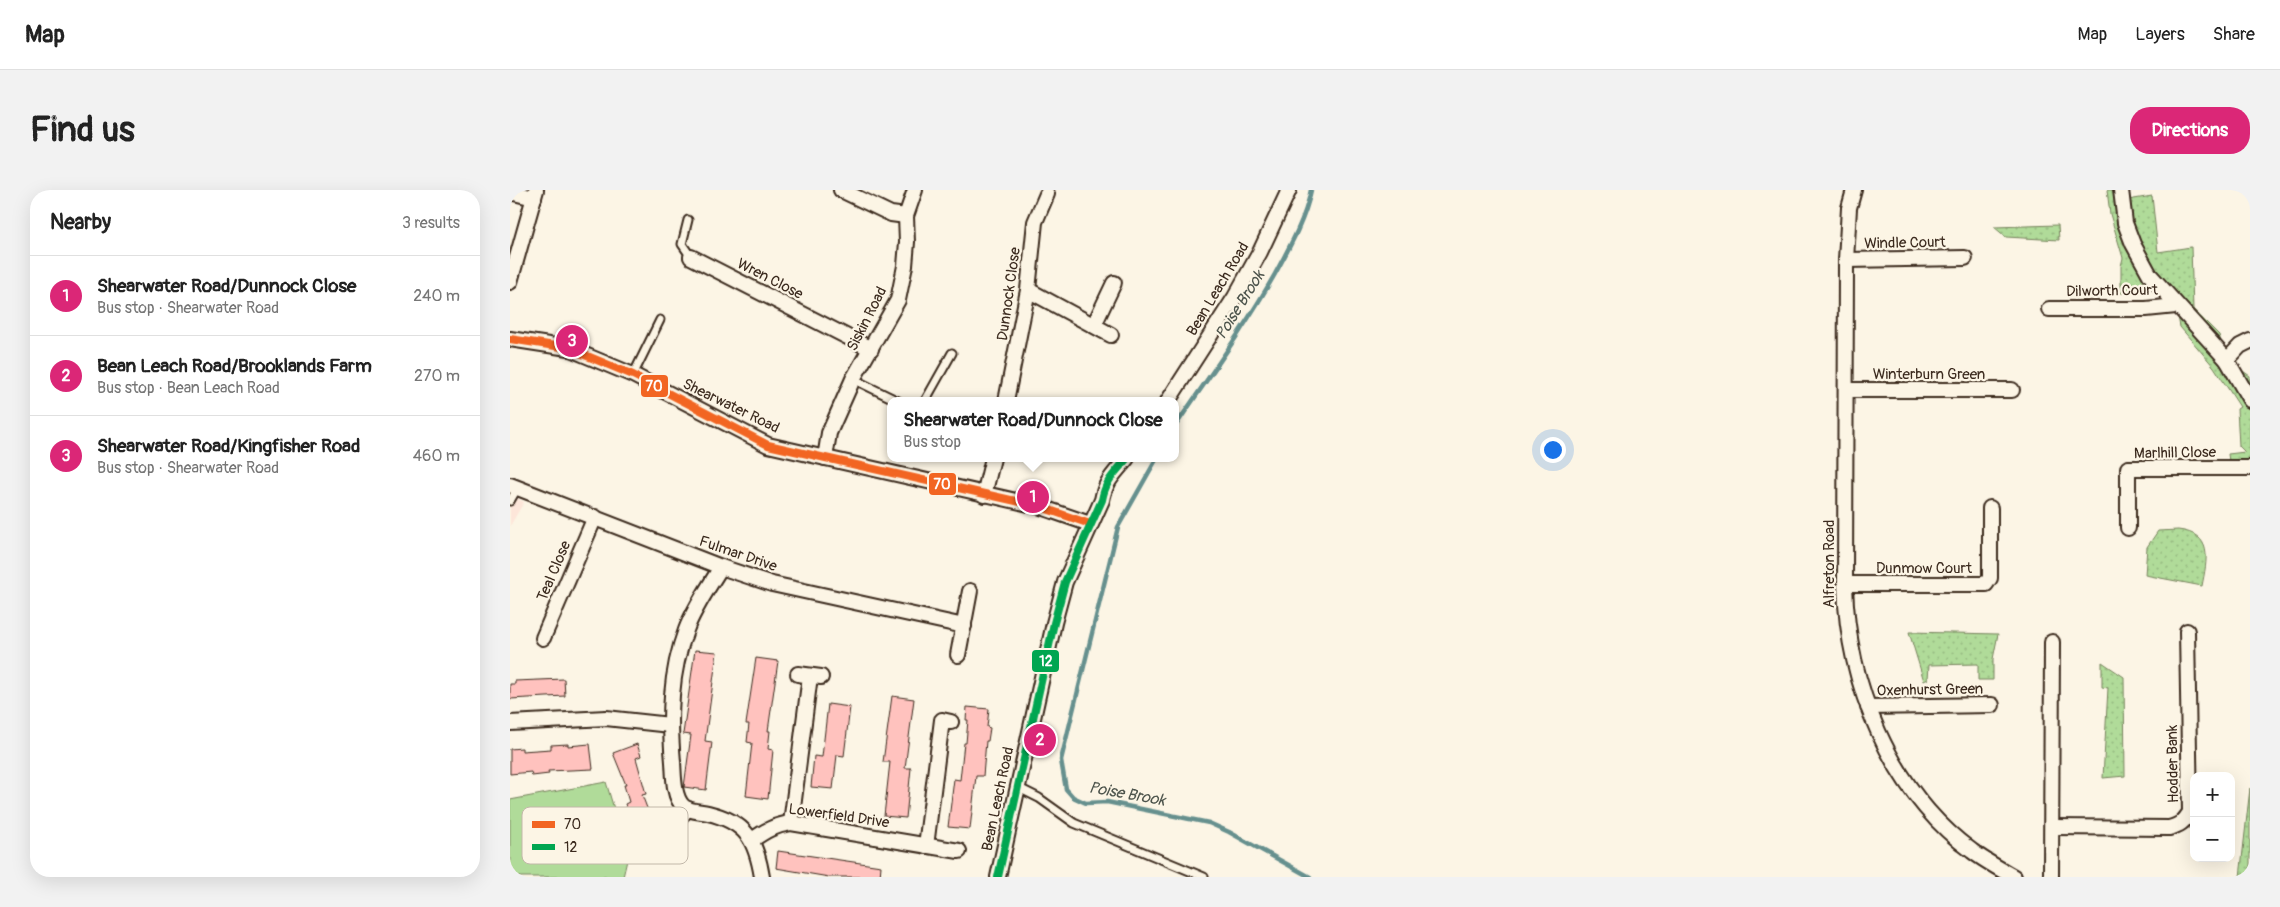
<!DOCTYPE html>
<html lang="en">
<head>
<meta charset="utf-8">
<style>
  :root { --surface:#fff; --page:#f2f2f2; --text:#222; --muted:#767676; --line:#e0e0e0; --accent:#db2777 }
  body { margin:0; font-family:Pangolin,sans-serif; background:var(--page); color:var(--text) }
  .controls { position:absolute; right:15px; bottom:15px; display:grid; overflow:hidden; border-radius:10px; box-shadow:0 5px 20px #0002 }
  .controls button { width:45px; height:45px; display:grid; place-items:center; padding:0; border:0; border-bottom:1px solid var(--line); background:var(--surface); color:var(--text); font:25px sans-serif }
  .you { position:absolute; left:1042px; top:259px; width:18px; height:18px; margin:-12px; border:4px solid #fff; border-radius:50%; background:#1a73e8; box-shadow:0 0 0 8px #1a73e833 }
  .badge { display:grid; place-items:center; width:32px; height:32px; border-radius:50%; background:var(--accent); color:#fff; font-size:16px; font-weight:700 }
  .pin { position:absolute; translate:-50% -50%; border:2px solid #fff; box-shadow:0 1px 5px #0006 }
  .popup { position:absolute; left:377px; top:207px; width:292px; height:65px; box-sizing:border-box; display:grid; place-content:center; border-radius:10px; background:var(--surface); filter:drop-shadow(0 1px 4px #0005); font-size:16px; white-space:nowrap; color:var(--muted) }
  .popup b { font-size:19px; color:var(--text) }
  .popup::after { content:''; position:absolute; left:50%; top:100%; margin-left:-10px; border:10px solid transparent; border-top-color:var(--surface) }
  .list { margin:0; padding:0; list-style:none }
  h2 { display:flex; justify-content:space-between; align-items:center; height:65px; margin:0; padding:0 20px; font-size:21px }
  h2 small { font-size:16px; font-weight:400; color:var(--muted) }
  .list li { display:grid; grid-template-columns:32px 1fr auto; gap:15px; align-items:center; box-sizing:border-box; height:80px; padding:0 20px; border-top:1px solid var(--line) }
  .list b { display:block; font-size:19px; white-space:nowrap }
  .list p { margin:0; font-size:16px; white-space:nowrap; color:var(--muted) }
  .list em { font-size:16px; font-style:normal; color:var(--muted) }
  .map { position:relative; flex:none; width:1740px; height:687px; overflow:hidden; border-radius:20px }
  header { display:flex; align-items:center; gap:30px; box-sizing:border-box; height:70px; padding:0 25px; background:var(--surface); border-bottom:1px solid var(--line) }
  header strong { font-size:24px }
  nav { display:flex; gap:28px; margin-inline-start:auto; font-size:18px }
  .intro { display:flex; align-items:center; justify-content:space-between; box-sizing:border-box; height:120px; padding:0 30px }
  h1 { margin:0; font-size:35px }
  .button { padding:12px 22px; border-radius:20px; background:var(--accent); color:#fff; font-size:18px; font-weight:700 }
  main { display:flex; gap:30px; padding:0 30px }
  aside { flex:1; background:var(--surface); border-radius:20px; box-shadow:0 5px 20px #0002 }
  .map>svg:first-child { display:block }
  .built { fill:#fde6d9 }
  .grass { fill:url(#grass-dots); stroke:#76825c }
  .park { fill:#b0db99; stroke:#76825c }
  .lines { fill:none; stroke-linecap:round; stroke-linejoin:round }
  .stream { stroke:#66908e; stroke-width:4.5 }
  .building { fill:#ffc2be; stroke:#3b2a1e }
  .service-casing { stroke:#3b2a1e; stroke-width:11 }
  .minor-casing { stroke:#3b2a1e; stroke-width:18 }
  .service { stroke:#fcf5e5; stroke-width:7 }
  .minor { stroke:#fcf5e5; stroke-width:14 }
  .bus-1-casing { stroke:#fcf5e5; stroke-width:11 }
  .bus-2-casing { stroke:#fcf5e5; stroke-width:11 }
  .bus-1 { stroke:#f26522; stroke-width:8 }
  .bus-2 { stroke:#00a651; stroke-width:8 }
  .labels { text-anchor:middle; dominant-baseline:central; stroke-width:4.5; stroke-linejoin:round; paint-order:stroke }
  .street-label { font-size:15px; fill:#3b2a1e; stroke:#fcf5e5 }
  .water-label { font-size:16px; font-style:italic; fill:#4d544c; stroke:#fcf5e5 }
  .key { fill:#fcf5e5; stroke:#c2b8a9; stroke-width:1 }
  .key-label { font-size:14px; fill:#3b2a1e }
  .line-badge { stroke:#fcf5e5; stroke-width:2 }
  .badge-label { font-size:14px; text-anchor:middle; font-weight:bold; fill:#fff }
</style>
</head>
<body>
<header>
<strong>Map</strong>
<nav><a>Map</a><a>Layers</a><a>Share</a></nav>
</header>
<div class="intro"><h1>Find us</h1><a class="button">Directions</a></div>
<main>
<aside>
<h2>Nearby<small>3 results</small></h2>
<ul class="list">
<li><span class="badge">1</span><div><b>Shearwater Road/Dunnock Close</b><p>Bus stop · Shearwater Road</p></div><em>240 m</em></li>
<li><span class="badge">2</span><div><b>Bean Leach Road/Brooklands Farm</b><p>Bus stop · Bean Leach Road</p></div><em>270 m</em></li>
<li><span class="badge">3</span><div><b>Shearwater Road/Kingfisher Road</b><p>Bus stop · Shearwater Road</p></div><em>460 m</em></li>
</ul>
</aside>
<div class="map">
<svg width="1740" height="687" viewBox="0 0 1740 687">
  <defs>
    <pattern id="grass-dots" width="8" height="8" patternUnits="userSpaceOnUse" patternTransform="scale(1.25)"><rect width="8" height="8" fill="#b0db99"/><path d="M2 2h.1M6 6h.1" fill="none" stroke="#98bc83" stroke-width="1.8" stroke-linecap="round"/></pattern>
  </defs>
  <rect width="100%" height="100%" fill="#fcf5e5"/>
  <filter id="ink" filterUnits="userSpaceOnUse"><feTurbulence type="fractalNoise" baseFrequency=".02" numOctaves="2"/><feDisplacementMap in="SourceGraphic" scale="10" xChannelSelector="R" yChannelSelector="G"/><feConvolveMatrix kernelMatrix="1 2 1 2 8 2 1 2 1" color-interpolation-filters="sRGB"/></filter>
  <g filter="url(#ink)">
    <!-- built -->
    <polygon class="built" points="0,305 14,312 0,336"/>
    <!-- grass -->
    <g class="grass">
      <polygon points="1597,0 1611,0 1612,11 1642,6 1648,62 1681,57 1683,119 1709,145 1717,170 1740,186 1740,278 1720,278 1718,264 1735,262 1729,256 1727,219 1730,217 1704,177 1670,137 1666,116 1640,85 1621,103 1611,103 1611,76 1613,68 1600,24"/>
      <polygon points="1548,35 1549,50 1496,47 1484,37"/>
      <path d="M 1668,340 C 1704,344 1697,370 1692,396 L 1635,385 L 1637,357 L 1648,341 Z"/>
      <polygon points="1399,442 1488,444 1483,469 1483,490 1468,490 1468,474 1419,475 1418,489 1414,491"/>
      <polygon points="1592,472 1614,487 1615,586 1593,588 1598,498 1592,497"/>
      <polygon points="1740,598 1740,687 1730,687"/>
    </g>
    <!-- park -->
    <polygon class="park" points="96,592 118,666 113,687 0,687 0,610"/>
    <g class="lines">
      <!-- stream -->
      <g class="stream">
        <path d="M 666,235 C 700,185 735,137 765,84 C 779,58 795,30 801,0"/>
        <polyline points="647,268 608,337 551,570 556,599 563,607 576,613 597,612 699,633 719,642 800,687"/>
      </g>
    </g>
    <!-- building -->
    <g class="building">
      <polygon points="185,460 207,462 195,551 202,552 196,600 174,597 181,545 173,544"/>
      <polygon points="246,468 268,471 258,541 260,541 258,559 263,560 258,609 236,606 242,553 237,552 239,534 236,534"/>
      <polygon points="54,489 55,506 0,509 0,494 5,494 5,491"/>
      <polygon points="382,506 404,509 395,578 401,578 396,628 374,626 380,572 373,572"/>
      <polygon points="318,514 340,517 334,566 327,565 323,599 301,597 304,566 312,567"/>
      <polygon points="457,517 479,519 477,537 480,538 478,551 476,551 473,586 466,586 460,639 438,637 444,589 450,590 454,553 456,553 458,530 456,530"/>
      <polygon points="58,554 58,556 80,554 83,579 38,581 39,584 22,586 21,582 0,584 0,559 12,558 12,561 41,559 41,555"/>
      <polygon points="127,554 131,566 126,568 136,604 132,605 140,626 122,633 115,614 119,612 114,595 116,595 103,563"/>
      <polygon points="268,661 371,676 370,687 319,687 266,678"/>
    </g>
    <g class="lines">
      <!-- service casing -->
      <g class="service-casing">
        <g id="service">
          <polyline points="178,30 172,54 181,67"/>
          <polyline points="123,185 150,130"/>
          <polyline points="343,189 388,211"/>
          <polyline points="415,211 442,163"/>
          <polyline points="0,311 7,299"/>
          <polyline points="507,597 529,608 564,633 694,687"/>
        </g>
      </g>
      <!-- minor casing -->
      <g class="minor-casing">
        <g id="minor">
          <polyline points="331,0 381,24 396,26"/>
          <path d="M 1344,0 L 1339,18 L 1336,70 L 1335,394 C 1337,493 1380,601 1462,661 C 1475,671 1490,679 1504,687"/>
          <polyline points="1611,0 1615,33 1623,54 1640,85 1717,170 1740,210"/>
          <polyline points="0,2 24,8"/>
          <polyline points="181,67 361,159"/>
          <polyline points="1336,70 1455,68"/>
          <polyline points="0,92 26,0"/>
          <polyline points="518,100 601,145"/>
          <polyline points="1539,119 1636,119 1666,116"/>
          <polyline points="584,135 604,93"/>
          <polyline points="0,149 58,158 123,185 258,255 528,316 580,334"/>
          <polyline points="1717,170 1730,156 1740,151"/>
          <polyline points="1336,200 1502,200"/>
          <polyline points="496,211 518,100 525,32 537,4"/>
          <polyline points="658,211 725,107 750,62 779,0"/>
          <polyline points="315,268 319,243 343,189 388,110 395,76 397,52 396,26 405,0"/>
          <polyline points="0,295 211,377 262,394 454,436"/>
          <polyline points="474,305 483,268"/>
          <polyline points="1618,338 1618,278 1740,278"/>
          <path d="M 211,377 C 199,397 184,418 176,440 C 160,483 159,527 163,572 C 164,585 163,606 173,616 C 180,622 190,621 198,623 C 236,632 246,650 252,687"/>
          <polyline points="1335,394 1476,394 1480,388 1480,318"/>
          <polyline points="33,448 85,327"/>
          <polyline points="448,465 460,401"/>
          <polyline points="288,484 311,487"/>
          <polyline points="1358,517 1482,515"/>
          <polyline points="0,533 96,528 160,535"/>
          <polyline points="281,633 300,486"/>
          <path d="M 1543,637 L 1659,638 C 1670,635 1674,632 1680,622 L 1677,441"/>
          <polyline points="130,643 167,629 178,619"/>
          <path d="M 242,650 C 255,641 265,635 281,633 L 449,661"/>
          <polyline points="416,656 432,530 441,532"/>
          <path d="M 488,687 L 544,433 L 555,392 L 592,310 C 596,289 605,284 617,268"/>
          <polyline points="1541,687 1542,452"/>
        </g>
      </g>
      <!-- service -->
      <use href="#service" class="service"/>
      <!-- minor -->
      <use href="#minor" class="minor"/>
      <!-- bus-1 casing -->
      <g class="bus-1-casing">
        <polyline id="bus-1" points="0,149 58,158 123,185 258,255 528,316 580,334"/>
      </g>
      <!-- bus-2 casing -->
      <g class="bus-2-casing">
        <path id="bus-2" d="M 488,687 L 544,433 L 555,392 L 592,310 C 596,289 605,284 617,268"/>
      </g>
      <!-- bus-1 -->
      <use href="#bus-1" class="bus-1"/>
      <!-- bus-2 -->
      <use href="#bus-2" class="bus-2"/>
    </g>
  </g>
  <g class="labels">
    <!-- street labels -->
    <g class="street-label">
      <text transform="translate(1395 53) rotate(-1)">Windle Court</text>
      <text transform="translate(260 89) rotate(27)">Wren Close</text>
      <text transform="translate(708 99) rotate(-59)">Bean Leach Road</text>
      <text transform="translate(1602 101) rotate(-1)">Dilworth Court</text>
      <text transform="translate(499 104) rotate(-82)">Dunnock Close</text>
      <text transform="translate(357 129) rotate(-63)">Siskin Road</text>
      <text x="1419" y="184">Winterburn Green</text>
      <text transform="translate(221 216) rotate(26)">Shearwater Road</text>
      <text transform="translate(1665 263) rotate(-1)">Marlhill Close</text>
      <text transform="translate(228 364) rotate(19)">Fulmar Drive</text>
      <text transform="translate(1319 374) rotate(-90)">Alfreton Road</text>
      <text x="1414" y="378">Dunmow Court</text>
      <text transform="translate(44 381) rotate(-67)">Teal Close</text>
      <text transform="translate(1420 500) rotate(-1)">Oxenhurst Green</text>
      <text transform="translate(1663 574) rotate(-91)">Hodder Bank</text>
      <text transform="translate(488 609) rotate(-78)">Bean Leach Road</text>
      <text transform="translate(329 626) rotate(8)">Lowerfield Drive</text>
    </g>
    <!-- water labels -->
    <g class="water-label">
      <text transform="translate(730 115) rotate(-58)">Poise Brook</text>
      <text transform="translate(617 604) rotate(10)">Poise Brook</text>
    </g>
  </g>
  <!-- legend -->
  <rect x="12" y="617" width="166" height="57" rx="8" class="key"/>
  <rect x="22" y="631" width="23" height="7" fill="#f26522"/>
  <rect x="22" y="654" width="23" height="6" fill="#00a651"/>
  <g class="key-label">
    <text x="54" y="639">70</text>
    <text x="54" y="662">12</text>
  </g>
  <g class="line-badge">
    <rect x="130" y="184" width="29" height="24" rx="5" fill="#f26522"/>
    <rect x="418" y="282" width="29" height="24" rx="5" fill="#f26522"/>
    <rect x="521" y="459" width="29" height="24" rx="5" fill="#00a651"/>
  </g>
  <g class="badge-label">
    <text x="144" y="201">70</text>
    <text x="432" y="299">70</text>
    <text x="536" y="476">12</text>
  </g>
</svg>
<div class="controls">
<button>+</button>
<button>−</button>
</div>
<div class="you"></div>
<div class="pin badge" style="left:523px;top:307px">1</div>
<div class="popup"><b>Shearwater Road/Dunnock Close</b>Bus stop</div>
<div class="pin badge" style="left:530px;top:550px">2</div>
<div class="pin badge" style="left:62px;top:151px">3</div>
</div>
</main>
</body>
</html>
